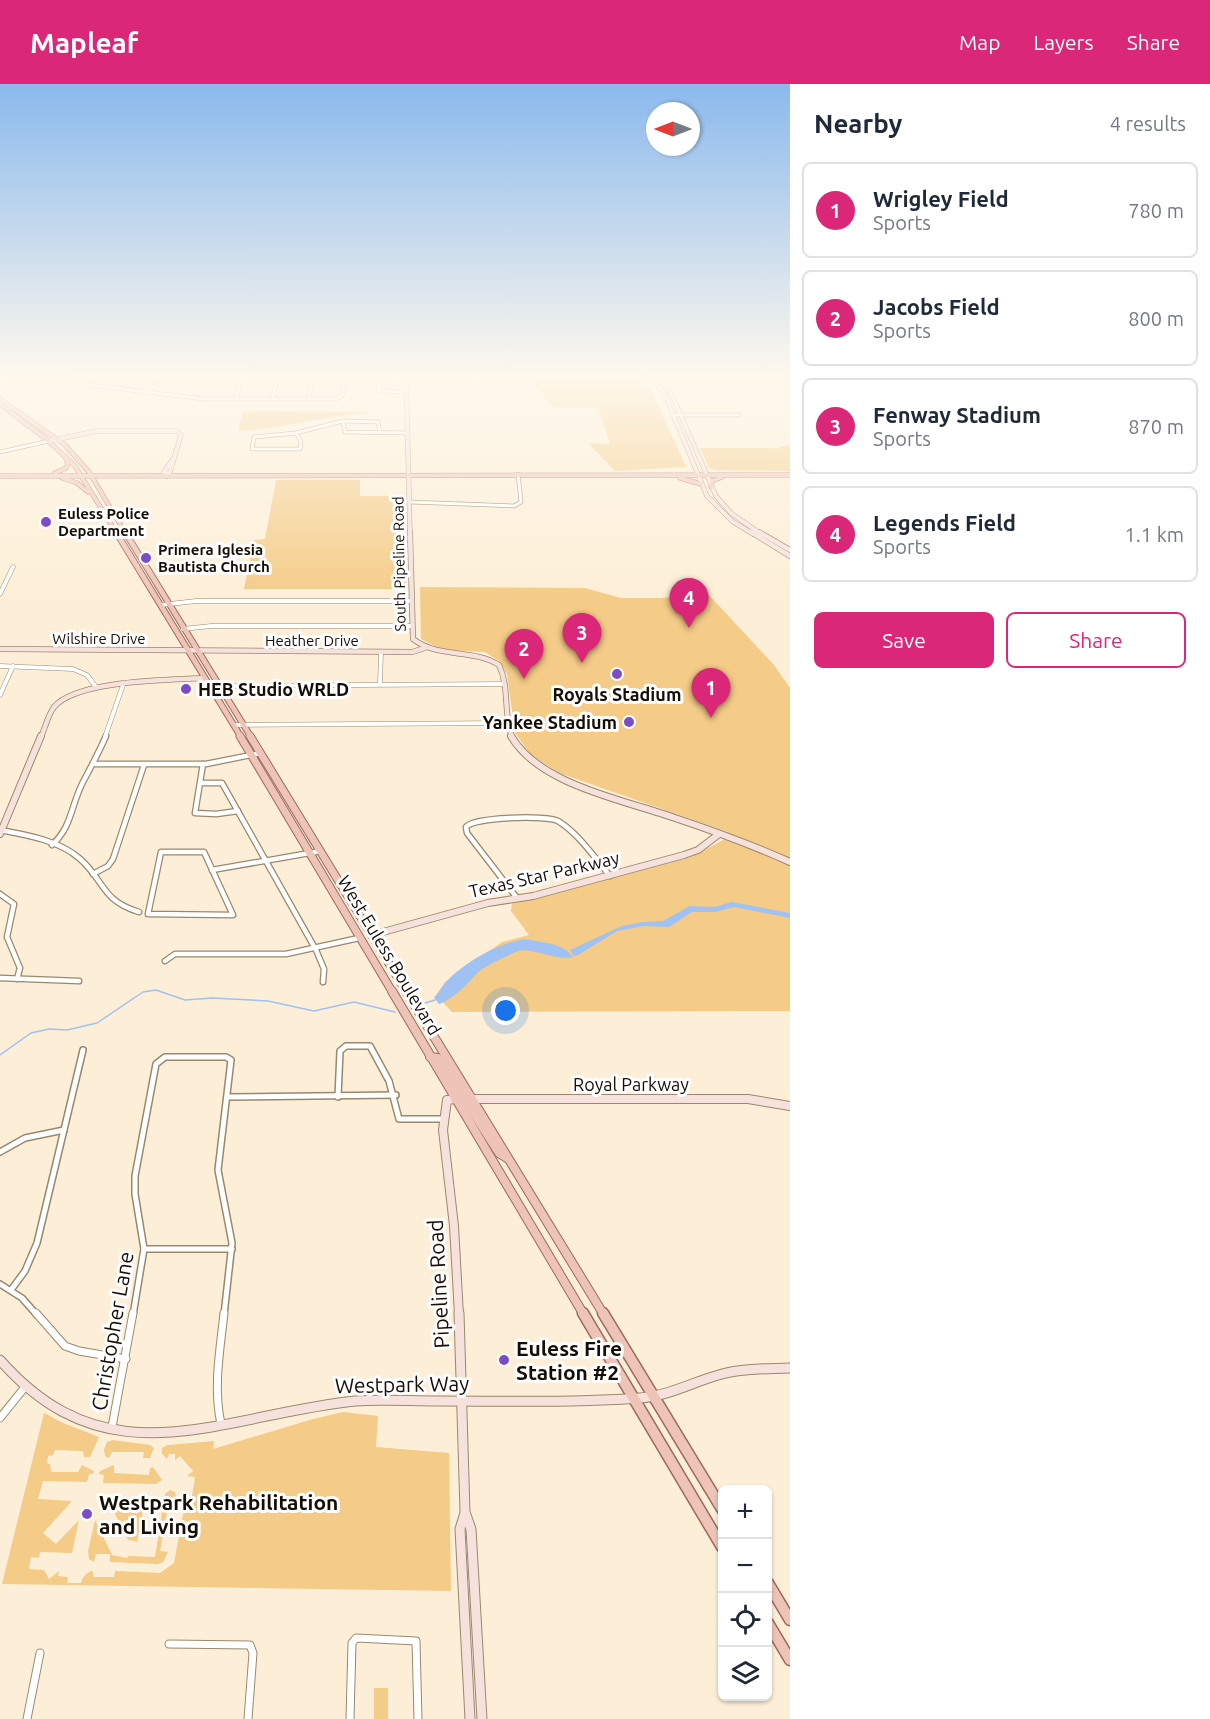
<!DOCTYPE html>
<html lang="en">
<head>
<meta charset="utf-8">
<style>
  :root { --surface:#fff; --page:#f2f2f3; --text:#1f2937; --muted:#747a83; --line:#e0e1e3; --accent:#db2777 }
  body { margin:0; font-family:Ubuntu,sans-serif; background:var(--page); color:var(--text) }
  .controls { position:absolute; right:18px; bottom:18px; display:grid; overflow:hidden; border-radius:9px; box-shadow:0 2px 4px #0004 }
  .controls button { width:54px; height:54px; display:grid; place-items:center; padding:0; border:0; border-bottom:2px solid var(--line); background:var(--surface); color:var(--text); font:30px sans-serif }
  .compass { position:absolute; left:646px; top:18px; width:54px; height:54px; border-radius:50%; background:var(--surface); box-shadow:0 2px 4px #0004; rotate:270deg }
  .you { position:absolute; left:506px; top:927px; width:21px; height:21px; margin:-15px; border:4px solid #fff; border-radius:50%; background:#1a73e8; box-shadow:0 0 0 9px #1a73e833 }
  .badge { display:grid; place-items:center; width:39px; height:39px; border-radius:50%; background:var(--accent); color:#fff; font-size:20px; font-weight:700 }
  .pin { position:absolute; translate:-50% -50px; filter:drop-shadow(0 2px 3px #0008) }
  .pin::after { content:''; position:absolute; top:32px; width:21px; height:18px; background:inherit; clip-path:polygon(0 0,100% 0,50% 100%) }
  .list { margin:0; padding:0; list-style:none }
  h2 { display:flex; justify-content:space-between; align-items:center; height:78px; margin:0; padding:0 24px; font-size:26px }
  h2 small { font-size:20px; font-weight:400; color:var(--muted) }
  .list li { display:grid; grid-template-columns:39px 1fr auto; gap:18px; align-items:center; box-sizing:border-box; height:96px; margin:0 12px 12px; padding:0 12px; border:2px solid var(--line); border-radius:9px }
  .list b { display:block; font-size:22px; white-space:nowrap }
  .list p { margin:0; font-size:20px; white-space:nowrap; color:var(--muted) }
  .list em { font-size:20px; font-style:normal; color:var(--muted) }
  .actions { display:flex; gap:12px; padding:18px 24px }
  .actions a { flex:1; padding:14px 0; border:2px solid var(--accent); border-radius:9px; text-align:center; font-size:21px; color:var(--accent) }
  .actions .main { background:var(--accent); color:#fff }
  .icon { flex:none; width:33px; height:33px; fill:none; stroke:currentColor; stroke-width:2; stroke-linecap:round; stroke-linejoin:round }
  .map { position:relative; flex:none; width:790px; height:1635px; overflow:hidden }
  header { display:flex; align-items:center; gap:36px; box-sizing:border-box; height:84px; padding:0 30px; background:var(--accent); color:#fff }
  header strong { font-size:28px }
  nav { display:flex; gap:33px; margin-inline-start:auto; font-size:21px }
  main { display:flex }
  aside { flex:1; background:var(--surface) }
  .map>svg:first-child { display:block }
  .green { fill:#f4cb87 }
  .water { fill:#9fc1f4 }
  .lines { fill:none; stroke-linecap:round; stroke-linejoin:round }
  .stream { stroke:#9fc1f4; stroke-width:1.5 }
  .street-far4-casing { stroke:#99886d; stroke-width:4.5 }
  .street-far3-casing { stroke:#99886d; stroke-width:5 }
  .street-far2-casing { stroke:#99886d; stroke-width:7 }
  .street-far1-casing { stroke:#99886d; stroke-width:8 }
  .street-casing { stroke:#99886d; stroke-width:9 }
  .secondary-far4-casing { stroke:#99886d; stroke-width:5 }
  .secondary-far3-casing { stroke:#99886d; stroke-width:6 }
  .secondary-far2-casing { stroke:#99886d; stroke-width:8 }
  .secondary-far1-casing { stroke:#99886d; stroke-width:10 }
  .secondary-casing { stroke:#99886d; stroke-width:11 }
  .primary-far4-casing { stroke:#9b6a5b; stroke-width:5 }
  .primary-far3-casing { stroke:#9b6a5b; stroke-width:7 }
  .primary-far2-casing { stroke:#9b6a5b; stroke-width:9 }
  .primary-far1-casing { stroke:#9b6a5b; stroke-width:10 }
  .primary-casing { stroke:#9b6a5b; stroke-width:13 }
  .street-far4 { stroke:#fff; stroke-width:3 }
  .street-far3 { stroke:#fff; stroke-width:4 }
  .street-far2 { stroke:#fff; stroke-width:4.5 }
  .street-far1 { stroke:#fff; stroke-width:5 }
  .street { stroke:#fff; stroke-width:7 }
  .secondary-far4 { stroke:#f7e1dc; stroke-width:4 }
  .secondary-far3 { stroke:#f7e1dc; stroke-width:4.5 }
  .secondary-far2 { stroke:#f7e1dc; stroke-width:6 }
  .secondary-far1 { stroke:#f7e1dc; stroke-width:8 }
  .secondary { stroke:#f7e1dc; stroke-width:9 }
  .primary-far4 { stroke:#efc4b8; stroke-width:4 }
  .primary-far3 { stroke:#efc4b8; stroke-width:5 }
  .primary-far2 { stroke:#efc4b8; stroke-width:7 }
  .primary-far1 { stroke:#efc4b8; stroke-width:8 }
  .primary { stroke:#efc4b8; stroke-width:10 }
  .poi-dot { fill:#7a4dc6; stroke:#fefefe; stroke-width:2 }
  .labels { text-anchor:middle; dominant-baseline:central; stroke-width:6; stroke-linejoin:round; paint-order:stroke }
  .far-poi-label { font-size:15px; font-weight:bold; fill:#140e05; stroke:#fefefe; text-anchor:start }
  .far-street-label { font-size:15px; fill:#140e05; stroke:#fefefe }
  .poi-label { font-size:18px; font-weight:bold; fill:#140e05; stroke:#fefefe; text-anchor:start }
  .street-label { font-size:18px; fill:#140e05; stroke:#fefefe }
  .near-street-label { font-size:21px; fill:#140e05; stroke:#fefefe }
  .near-poi-label { font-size:21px; font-weight:bold; fill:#140e05; stroke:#fefefe; text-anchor:start }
</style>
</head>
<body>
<header>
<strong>Mapleaf</strong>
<nav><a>Map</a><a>Layers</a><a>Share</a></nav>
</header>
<main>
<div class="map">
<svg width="790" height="1635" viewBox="0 0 790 1635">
  <rect width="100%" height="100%" fill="#fdefd7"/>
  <!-- green -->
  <g class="green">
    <polygon points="0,288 73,288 71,298 11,298"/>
    <polygon points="555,288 638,288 645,292 686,383 615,387 588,359 610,360 598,324 554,323 547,317 531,293"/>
    <path d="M 243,327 L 370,328 L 370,329 C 325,331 283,345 238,347 Z"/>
    <polygon points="790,361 790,387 716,386 709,384 700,364 777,364"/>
    <polygon points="276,396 360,396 360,412 405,412 406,505 244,505 254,456 265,455"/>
    <polygon points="420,503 585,504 621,514 661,514 707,509 774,581 790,604 790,927 452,928 436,911 445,898 502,858 529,851 511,827 512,819 539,814 691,773 725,755 728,748 559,689 530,670 515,649 507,590 499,577 485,568 442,566 421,555"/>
    <path d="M 343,1328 L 378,1332 L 376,1363 L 449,1369 L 451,1507 L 2,1500 L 44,1329 L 63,1339 L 99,1353 L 90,1373 L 84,1373 L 83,1367 L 55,1366 L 53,1371 L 48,1372 L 47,1379 L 50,1380 L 51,1388 L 78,1388 L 82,1381 L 94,1387 L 93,1390 L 89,1390 L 87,1398 L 43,1397 L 38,1415 L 72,1417 L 43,1449 L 56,1460 L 79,1436 L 72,1469 L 40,1468 L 39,1474 L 31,1473 L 29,1485 L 44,1486 L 49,1495 L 59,1487 L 58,1492 L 68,1493 L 67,1499 L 81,1499 C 83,1493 86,1488 93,1487 L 93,1493 L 114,1493 L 115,1487 L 160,1489 L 174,1479 L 184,1425 L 190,1425 L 195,1393 L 187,1392 L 193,1387 L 180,1372 L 175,1376 L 175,1370 L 169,1370 L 167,1375 L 162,1370 L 162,1364 L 168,1361 L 214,1357 L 213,1365 L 313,1335 Z"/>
    <polygon points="113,1356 150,1361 154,1364 150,1374 143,1374 144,1368 112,1368 109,1374 105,1372 104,1366 107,1358"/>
    <polygon points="114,1381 114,1389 149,1391 150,1384 153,1383 162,1396 156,1400 103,1399 104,1391 99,1390 100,1387"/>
    <polygon points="170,1406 175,1408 177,1415 169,1417 160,1467 168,1468 163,1478 158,1480 110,1478 110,1470 96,1470 94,1478 89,1475 88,1467 95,1436 112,1471 127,1474 128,1472 155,1473 165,1410"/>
    <polygon points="109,1418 142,1419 140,1426 143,1426 137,1459 136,1457 128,1456"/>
    <rect x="374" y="1604" width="14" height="31"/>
  </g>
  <!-- water -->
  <g class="water">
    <polygon points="732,818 790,829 790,834 734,823 715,828 692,828 669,843 644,842 617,847 578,871 574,872 570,866 622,842 642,838 663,837 690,822 714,823"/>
    <path d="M 525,855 C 543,859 561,858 573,873 C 556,877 530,863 518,867 C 512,869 482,884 478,888 C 470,898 452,916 439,920 L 434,913 C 440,909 441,903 446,898 C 465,878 498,859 525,855 Z"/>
  </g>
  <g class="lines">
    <!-- stream -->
    <g class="stream">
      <polyline points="422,920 438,915"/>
      <polyline points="0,971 31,949 49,945 67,946 97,939 143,908 156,906 185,916 212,914 268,917 314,927 354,918 395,928"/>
    </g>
    <!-- street-far4 casing -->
    <g class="street-far4-casing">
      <g id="street-far4">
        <polyline points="91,288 86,299 89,301 204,315 335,315 342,312 347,288"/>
        <polyline points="428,288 428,292 460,291 460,288"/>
        <polyline points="478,288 478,294"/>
        <polyline points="406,291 379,292 379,307 407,308"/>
        <polyline points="116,305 126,288"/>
        <polyline points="149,308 155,302 161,288"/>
        <polyline points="236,315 242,288"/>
        <polyline points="273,315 278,288"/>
        <polyline points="309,315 313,288"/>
        <polyline points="673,331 739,331"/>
        <polyline points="343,337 345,348 408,349"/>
        <polygon points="296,349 301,358 300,365 252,365 254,353"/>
        <polyline points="296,349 343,337 378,338 380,348"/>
        <polyline points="0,368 49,357"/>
        <polyline points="410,418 514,422 521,418 518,390"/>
      </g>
    </g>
    <!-- street-far3 casing -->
    <g class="street-far3-casing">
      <g id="street-far3">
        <polyline points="0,510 13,483"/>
        <polyline points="161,521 196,517 411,517"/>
        <polyline points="183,545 211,542 412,542"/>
        <polyline points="0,582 73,585 87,591 96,603"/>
        <polyline points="380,600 381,568"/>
        <polyline points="220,602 504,600"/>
        <polyline points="0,611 13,582"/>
        <polyline points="234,641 507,639"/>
        <polyline points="105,653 123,601"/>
      </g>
    </g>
    <!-- street-far2 casing -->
    <g class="street-far2-casing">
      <g id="street-far2">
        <polyline points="94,680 206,680 261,669"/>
        <polyline points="203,680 195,729 216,730 238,727"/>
        <polyline points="201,699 222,699 316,866 324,885 323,898"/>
        <path d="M 0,746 C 26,751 58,756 79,774 C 105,796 100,816 139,828"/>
        <path d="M 52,761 C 72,743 71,721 83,698 C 91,683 99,668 106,652"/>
        <polygon points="161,768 204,768 233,831 148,830"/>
        <polyline points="212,786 321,767"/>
        <polyline points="93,790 108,782 113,775 144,681"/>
        <polyline points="0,810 14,820 7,853 20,884 17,895"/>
        <path d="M 517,814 L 467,749 L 466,743 C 473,733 547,731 558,737 C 578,749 595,774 610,792"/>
        <polyline points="165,877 175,870 286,870 359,854"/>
        <polyline points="0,894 79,897"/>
      </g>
    </g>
    <!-- street-far1 casing -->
    <g class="street-far1-casing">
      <g id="street-far1">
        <polyline points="228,1013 396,1011"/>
        <polyline points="338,1013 340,967 346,962 370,962 389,997 399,1035 443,1035"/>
        <polyline points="0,1068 25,1054 64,1046"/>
        <polyline points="144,1165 232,1165"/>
        <polyline points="0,1200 22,1214 37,1231"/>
        <polyline points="11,1206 25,1187 37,1159 83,966"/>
        <polyline points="133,1231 144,1165 135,1110 135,1092 156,980 165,973 226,973 231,976 218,1086 232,1159 224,1231"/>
      </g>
    </g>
    <!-- street casing -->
    <g class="street-casing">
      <g id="street">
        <polyline points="36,1229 65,1262 79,1267 126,1275"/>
        <polyline points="0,1334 25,1303"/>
        <path d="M 221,1340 C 213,1303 220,1267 224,1229"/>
        <polyline points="112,1343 133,1229"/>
        <polyline points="169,1560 250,1561 253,1569 248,1635"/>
        <polyline points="27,1635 40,1569"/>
        <polyline points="350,1635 352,1559 356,1554 416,1557 418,1635"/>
      </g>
    </g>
    <!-- secondary-far4 casing -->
    <g class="secondary-far4-casing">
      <g id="secondary-far4">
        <polyline points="406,288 410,450"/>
        <polyline points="643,288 656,298 665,311 707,412 732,437 753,450"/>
        <polyline points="652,288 663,298 672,311 716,412 731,429 761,450"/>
        <polyline points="49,357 97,347 177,347 181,351 170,388 167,390"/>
        <polyline points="167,392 164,388 173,375"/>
      </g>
    </g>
    <!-- secondary-far3 casing -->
    <g class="secondary-far3-casing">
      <g id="secondary-far3">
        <path d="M 410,448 L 413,555 C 439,575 472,564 499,581 C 510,604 503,630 512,653"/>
        <polyline points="751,448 790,472"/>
        <polyline points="759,448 790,466"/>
        <polyline points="0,565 412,568 425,564"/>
        <path d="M 41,653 C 45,644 48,631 54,623 C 76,596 169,596 204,594"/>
      </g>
    </g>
    <!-- secondary-far2 casing -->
    <g class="secondary-far2-casing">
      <g id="secondary-far2">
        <path d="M 511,652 C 539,701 625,716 675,734 C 714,747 752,761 790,778"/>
        <polyline points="0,750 41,652"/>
        <polyline points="372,851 488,819 533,812 684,771 698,766 719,750"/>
      </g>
    </g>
    <!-- secondary-far1 casing -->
    <g class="secondary-far1-casing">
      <g id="secondary-far1">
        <polyline points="455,1015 447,1016 443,1046 454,1142 459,1231"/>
        <polyline points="472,1015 748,1015 790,1022"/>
      </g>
    </g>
    <!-- secondary casing -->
    <g class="secondary-casing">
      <g id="secondary">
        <polyline points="459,1229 465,1428 471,1445 482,1635"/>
        <path d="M 0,1276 C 109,1400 220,1331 355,1317 C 381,1315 410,1317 436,1317 C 504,1317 572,1319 640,1314 C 669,1312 695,1297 722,1290 C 744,1284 768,1285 790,1284"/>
        <polyline points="465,1429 460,1445 470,1635"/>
      </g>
    </g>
    <!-- primary-far4 casing -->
    <g class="primary-far4-casing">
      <g id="primary-far4">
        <polyline points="0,315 65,361 89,388 126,450"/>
        <polyline points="0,320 46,355 75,382 117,450"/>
        <polyline points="55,389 66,384 68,380 65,372"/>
        <polyline points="0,392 790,391"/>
        <polyline points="62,394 77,399 88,408"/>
        <polyline points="680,394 701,400"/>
        <polyline points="711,403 712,397 722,393"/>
      </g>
    </g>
    <!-- primary-far3 casing -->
    <g class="primary-far3-casing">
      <g id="primary-far3">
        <polyline points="116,448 241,653"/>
        <polyline points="125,448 251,653"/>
      </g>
    </g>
    <!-- primary-far2 casing -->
    <g class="primary-far2-casing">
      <g id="primary-far2">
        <polyline points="240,652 393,909"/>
        <polyline points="250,652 407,909"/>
      </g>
    </g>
    <!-- primary-far1 casing -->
    <g class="primary-far1-casing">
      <g id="primary-far1">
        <polyline points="392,907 584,1231"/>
        <polyline points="406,907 604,1231"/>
        <polyline points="430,973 438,974 460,1009 470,1014"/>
        <polyline points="455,1015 467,1019 499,1069 507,1074"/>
      </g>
    </g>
    <!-- primary casing -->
    <g class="primary-casing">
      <g id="primary">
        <polyline points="583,1229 722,1463"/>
        <polyline points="603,1229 722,1425"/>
        <polyline points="768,1499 790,1536"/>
        <polyline points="768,1539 790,1576"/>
      </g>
    </g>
    <!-- street-far4 -->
    <use href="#street-far4" class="street-far4"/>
    <!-- street-far3 -->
    <use href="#street-far3" class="street-far3"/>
    <!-- street-far2 -->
    <use href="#street-far2" class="street-far2"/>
    <!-- street-far1 -->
    <use href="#street-far1" class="street-far1"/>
    <!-- street -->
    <use href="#street" class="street"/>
    <!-- secondary-far4 -->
    <use href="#secondary-far4" class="secondary-far4"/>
    <!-- secondary-far3 -->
    <use href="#secondary-far3" class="secondary-far3"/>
    <!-- secondary-far2 -->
    <use href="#secondary-far2" class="secondary-far2"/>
    <!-- secondary-far1 -->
    <use href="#secondary-far1" class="secondary-far1"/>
    <!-- secondary -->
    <use href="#secondary" class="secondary"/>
    <!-- primary-far4 -->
    <use href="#primary-far4" class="primary-far4"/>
    <!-- primary-far3 -->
    <use href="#primary-far3" class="primary-far3"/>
    <!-- primary-far2 -->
    <use href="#primary-far2" class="primary-far2"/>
    <!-- primary-far1 -->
    <use href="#primary-far1" class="primary-far1"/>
    <!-- primary -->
    <use href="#primary" class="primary"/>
  </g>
  <!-- sky -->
  <linearGradient id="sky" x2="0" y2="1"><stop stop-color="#8bb9ed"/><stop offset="0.56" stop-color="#fef8ed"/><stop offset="1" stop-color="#fef8ed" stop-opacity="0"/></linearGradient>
  <rect width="790" height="517" fill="url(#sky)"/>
  <!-- markers -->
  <g class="poi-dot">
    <circle cx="46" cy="438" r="6"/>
    <circle cx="146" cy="474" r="6"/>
    <circle cx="617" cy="590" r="6"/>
    <circle cx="186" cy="605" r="6"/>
    <circle cx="629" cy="638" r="6"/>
    <circle cx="504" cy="1276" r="6"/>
    <circle cx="87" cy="1430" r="6"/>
  </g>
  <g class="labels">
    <!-- far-poi labels -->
    <g class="far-poi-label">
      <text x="58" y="429">Euless Police<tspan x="58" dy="17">Department</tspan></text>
      <text x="158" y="465">Primera Iglesia<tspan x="158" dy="17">Bautista Church</tspan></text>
    </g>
    <!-- far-street labels -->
    <g class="far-street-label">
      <text transform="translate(399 480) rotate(-91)">South Pipeline Road</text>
      <text x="99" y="554">Wilshire Drive</text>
      <text x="312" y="556">Heather Drive</text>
    </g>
    <!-- poi labels -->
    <g class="poi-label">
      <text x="198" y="605">HEB Studio WRLD</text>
      <text x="617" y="610" text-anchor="middle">Royals Stadium</text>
      <text x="617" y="638" text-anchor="end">Yankee Stadium</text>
    </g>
    <!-- street labels -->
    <g class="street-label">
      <text transform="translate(544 790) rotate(-13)">Texas Star Parkway</text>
      <text transform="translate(390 871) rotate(59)">West Euless Boulevard</text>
      <text x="631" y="1000">Royal Parkway</text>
    </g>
    <!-- near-street labels -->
    <g class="near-street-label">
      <text transform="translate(438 1200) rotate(-93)">Pipeline Road</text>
      <text transform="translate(112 1247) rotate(-80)">Christopher Lane</text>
      <text transform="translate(402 1300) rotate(-1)">Westpark Way</text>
    </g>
    <!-- near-poi labels -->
    <g class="near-poi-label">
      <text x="516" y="1264">Euless Fire<tspan x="516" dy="24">Station #2</tspan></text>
      <text x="99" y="1418">Westpark Rehabilitation<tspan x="99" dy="24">and Living</tspan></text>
    </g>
  </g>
</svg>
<div class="controls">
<button>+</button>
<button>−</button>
<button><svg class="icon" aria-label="locate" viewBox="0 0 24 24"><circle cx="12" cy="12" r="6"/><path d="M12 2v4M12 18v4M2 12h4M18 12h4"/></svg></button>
<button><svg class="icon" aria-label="layers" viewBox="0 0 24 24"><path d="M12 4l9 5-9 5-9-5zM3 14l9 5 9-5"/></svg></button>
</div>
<svg class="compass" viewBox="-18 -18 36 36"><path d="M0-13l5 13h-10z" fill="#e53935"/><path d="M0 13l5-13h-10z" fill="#747a83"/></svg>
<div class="you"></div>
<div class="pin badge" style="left:711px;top:634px">1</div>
<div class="pin badge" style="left:524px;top:595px">2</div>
<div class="pin badge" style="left:582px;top:579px">3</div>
<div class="pin badge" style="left:689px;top:544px">4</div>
</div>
<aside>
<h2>Nearby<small>4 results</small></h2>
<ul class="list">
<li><span class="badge">1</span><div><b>Wrigley Field</b><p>Sports</p></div><em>780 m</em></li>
<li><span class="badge">2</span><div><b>Jacobs Field</b><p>Sports</p></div><em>800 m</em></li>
<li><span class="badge">3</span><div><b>Fenway Stadium</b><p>Sports</p></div><em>870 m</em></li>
<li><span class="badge">4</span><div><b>Legends Field</b><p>Sports</p></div><em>1.1 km</em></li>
</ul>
<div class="actions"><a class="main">Save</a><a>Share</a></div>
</aside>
</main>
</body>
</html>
